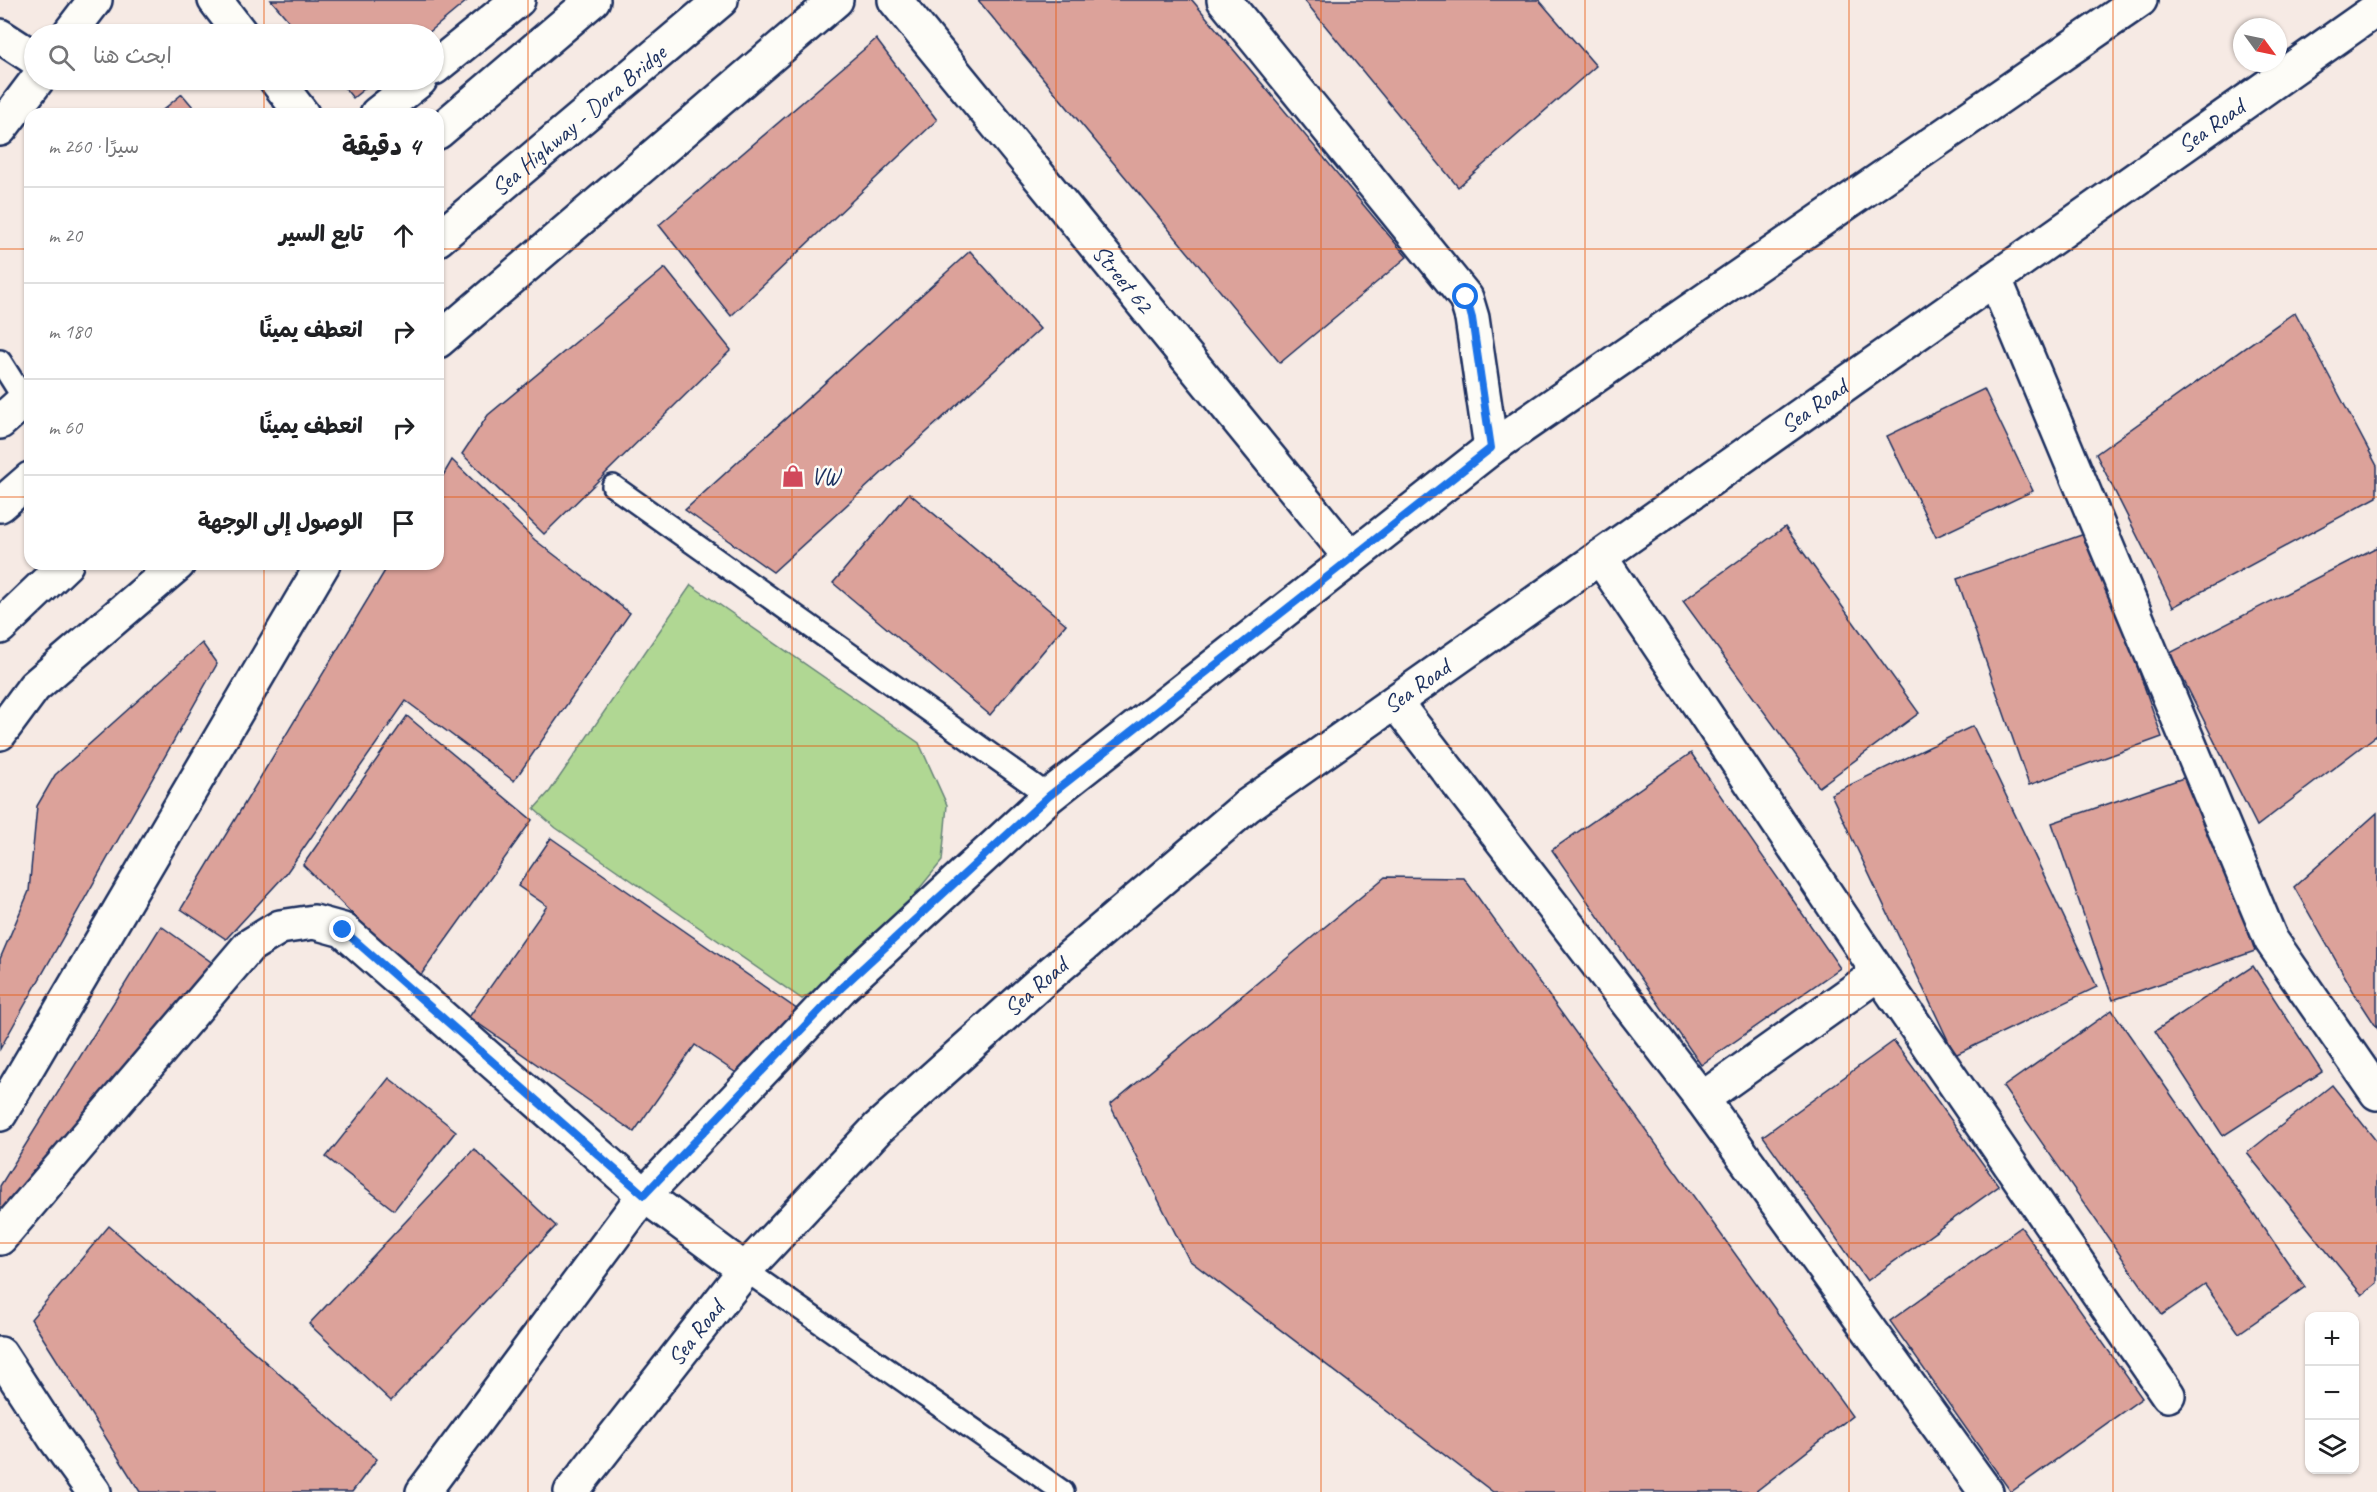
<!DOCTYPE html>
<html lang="ar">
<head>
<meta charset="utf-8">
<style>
  :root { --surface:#fff; --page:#f6f6f6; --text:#202124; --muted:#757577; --line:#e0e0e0 }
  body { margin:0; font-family:Caveat,"Playpen Sans Arabic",sans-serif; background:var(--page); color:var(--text); direction:rtl }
  .controls { position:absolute; right:18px; bottom:18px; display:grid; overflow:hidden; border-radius:12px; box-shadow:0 2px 4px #0004 }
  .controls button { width:54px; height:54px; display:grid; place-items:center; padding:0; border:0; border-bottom:2px solid var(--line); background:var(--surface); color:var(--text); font:30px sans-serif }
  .compass { position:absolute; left:2233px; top:18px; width:54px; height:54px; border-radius:50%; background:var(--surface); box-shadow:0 2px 4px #0004; rotate:123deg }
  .stop { position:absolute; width:18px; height:18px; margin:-14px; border:4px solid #1a73e8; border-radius:50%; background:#fff }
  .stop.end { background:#1a73e8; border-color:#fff; box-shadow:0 2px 6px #0008 }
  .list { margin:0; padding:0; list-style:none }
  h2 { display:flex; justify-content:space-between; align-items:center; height:78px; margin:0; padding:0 24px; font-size:26px }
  h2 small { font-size:20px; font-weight:400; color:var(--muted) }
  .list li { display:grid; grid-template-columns:39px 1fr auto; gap:18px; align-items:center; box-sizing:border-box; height:96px; padding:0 24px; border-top:2px solid var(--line) }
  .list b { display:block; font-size:22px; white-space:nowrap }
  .list em { font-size:20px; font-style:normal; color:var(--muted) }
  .icon { flex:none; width:33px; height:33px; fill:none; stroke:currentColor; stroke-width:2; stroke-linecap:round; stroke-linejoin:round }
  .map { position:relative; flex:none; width:2377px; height:1492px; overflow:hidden; direction:ltr }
  .search { position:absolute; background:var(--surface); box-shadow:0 2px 4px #0004; left:24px; top:24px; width:420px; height:66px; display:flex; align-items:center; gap:15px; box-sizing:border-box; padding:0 21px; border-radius:33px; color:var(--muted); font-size:22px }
  .panel { position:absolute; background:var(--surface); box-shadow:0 2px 4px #0004; left:24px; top:108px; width:420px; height:462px; border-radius:18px; direction:rtl }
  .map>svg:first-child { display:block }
  .green { fill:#b0d793; stroke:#668378; stroke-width:1.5 }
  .building { fill:#dca29a; stroke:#1b2f5e; stroke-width:1.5 }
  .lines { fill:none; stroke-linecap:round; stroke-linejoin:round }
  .service-casing { stroke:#1b2f5e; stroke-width:26 }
  .minor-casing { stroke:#1b2f5e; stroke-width:38 }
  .tertiary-casing { stroke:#1b2f5e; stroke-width:38 }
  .trunk-casing { stroke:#1b2f5e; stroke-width:38 }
  .motorway-casing { stroke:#1b2f5e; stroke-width:38 }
  .service { stroke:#fdfcf7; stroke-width:21 }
  .minor { stroke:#fdfcf7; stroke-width:33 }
  .tertiary { stroke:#fdfcf7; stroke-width:33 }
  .trunk { stroke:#fdfcf7; stroke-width:33 }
  .motorway { stroke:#fdfcf7; stroke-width:33 }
  .route { stroke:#1a73e8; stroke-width:8 }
  .grid { fill:none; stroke:#e8590c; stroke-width:1.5; stroke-opacity:0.55 }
  .labels { text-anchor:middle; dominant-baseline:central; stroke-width:5; stroke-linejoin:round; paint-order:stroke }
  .street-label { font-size:24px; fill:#1b2f5e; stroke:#fdfcf7 }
  .poi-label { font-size:24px; fill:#1b2f5e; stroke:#fdfcf7; text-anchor:start }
</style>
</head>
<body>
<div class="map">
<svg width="2377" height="1492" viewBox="0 0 2377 1492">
  <rect width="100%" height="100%" fill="#f6eae4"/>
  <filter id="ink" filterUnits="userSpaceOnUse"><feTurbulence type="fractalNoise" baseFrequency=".0167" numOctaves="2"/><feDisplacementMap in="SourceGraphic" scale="12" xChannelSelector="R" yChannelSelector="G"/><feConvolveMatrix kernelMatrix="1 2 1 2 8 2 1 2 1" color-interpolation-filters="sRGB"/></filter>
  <g filter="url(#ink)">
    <!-- green -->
    <polygon class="green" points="691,585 919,743 947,805 942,861 865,955 802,999 556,828 534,809 550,791"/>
    <!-- building -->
    <g class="building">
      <polygon points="271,0 468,0 427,34 300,34"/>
      <polygon points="978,0 1192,0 1407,257 1280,363"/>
      <polygon points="1304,0 1539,0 1596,66 1458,187"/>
      <polygon points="876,39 937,120 731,316 659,225"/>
      <polygon points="338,80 375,80 353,98"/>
      <polygon points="182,94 199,114 158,114"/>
      <polygon points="970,251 1040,329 773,572 685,510"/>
      <polygon points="665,268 731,350 544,534 462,454 488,415"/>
      <polygon points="2295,312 2377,466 2377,497 2173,607 2096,454"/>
      <polygon points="1984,389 2033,491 1936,537 1887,436"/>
      <polygon points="452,460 535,540 630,613 514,781 406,701 285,875 226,939 181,909 389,564 438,564 438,484"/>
      <polygon points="909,493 1066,624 990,715 833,583"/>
      <polygon points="1785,527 1919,713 1819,787 1683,601"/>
      <polygon points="2090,532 2162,737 2029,785 1957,579"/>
      <polygon points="2377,547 2377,735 2257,826 2170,653"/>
      <polygon points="202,643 217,664 0,1049 0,959 29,891 37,806 55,775"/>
      <polygon points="407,716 532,820 418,979 303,865"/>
      <polygon points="1973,726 2097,987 1955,1055 1831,794"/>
      <polygon points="1691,753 1840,968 1701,1065 1552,850"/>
      <polygon points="2195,774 2255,951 2113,1000 2052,823"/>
      <polygon points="2377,813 2377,1028 2355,994 2294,887"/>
      <polygon points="551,838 798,1010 748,1081 695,1045 634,1132 469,1017 547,906 518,886"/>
      <polygon points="1385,877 1464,878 1852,1416 1755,1492 1493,1492 1189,1260 1110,1105"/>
      <polygon points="161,926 221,969 0,1229 0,1186"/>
      <polygon points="2253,966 2322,1072 2223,1136 2155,1031"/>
      <polygon points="2112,1010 2305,1287 2239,1333 2205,1285 2162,1315 2003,1087"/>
      <polygon points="1894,1041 1999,1186 1867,1281 1763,1136"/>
      <polygon points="389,1078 456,1131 394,1210 326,1157"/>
      <polygon points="2332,1085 2377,1142 2377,1283 2362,1295 2247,1153"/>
      <polygon points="474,1149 556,1226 391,1401 309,1324"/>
      <polygon points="109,1226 377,1459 352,1492 140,1492 31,1319"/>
      <polygon points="2021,1227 2142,1398 2011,1492 1890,1321"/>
    </g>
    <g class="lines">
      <!-- service casing -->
      <g class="service-casing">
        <g id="service">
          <polyline points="0,361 24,399"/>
          <polyline points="613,486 1049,796"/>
          <polyline points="745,1270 1063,1492"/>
        </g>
      </g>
      <!-- minor casing -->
      <g class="minor-casing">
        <g id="minor">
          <polyline points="215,0 241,34"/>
          <path id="s1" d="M 895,0 L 1351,558"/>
          <polyline points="1224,0 1466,298 1472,318 1491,448"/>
          <polyline points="0,36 34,58"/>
          <polyline points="276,80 302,114"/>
          <polyline points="1995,279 2271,940 2377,1093"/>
          <polyline points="1600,557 1879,973 2168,1395"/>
          <polyline points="1395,702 1702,1099 1986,1492"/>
          <polyline points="1702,1099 1879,973"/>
          <polyline points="0,1114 323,564"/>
          <polyline points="0,1238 249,946 280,927 314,922 343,930 644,1195 745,1270"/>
        </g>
      </g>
      <!-- tertiary casing -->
      <g class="tertiary-casing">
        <g id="tertiary">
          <polyline points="69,34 95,0"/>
          <polyline points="0,129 37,80"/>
          <polyline points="0,1354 54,1437 94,1492"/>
          <polyline points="423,1492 644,1195 841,988 1049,796 1491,448 2140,0"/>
        </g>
      </g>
      <!-- trunk casing -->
      <g class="trunk-casing">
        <g id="trunk">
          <path id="s2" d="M 571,1492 L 745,1270 L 878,1128 L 1043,980 L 1247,806 L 2377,9"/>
        </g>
      </g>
      <!-- motorway casing -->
      <g class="motorway-casing">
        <g id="motorway">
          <polyline points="434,68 518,0"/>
          <polyline points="377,114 420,80"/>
          <polyline points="438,132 593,0"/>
          <path id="s3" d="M 438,239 L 721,0"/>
          <polyline points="438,341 836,0"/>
          <polyline points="0,422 30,395"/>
          <polyline points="0,505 30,479"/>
          <polyline points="0,627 66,564"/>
          <polyline points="0,733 34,687 178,564"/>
        </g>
      </g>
      <!-- service -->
      <use href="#service" class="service"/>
      <!-- minor -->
      <use href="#minor" class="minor"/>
      <!-- tertiary -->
      <use href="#tertiary" class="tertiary"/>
      <!-- trunk -->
      <use href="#trunk" class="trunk"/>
      <!-- motorway -->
      <use href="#motorway" class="motorway"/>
    </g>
  </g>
  <g class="lines" filter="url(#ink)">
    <!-- route -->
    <polyline class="route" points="343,930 644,1195 841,988 1049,796 1491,448 1472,318 1466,297"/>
  </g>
  <!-- grid -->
  <path class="grid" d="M 264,0 L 264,34M 528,0 L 528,1492M 792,0 L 792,1492M 1056,0 L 1056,1492M 1321,0 L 1321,1492M 1585,0 L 1585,1492M 1849,0 L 1849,1492M 2113,0 L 2113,1492M 264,80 L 264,114M 0,249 L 30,249M 438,249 L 2377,249M 0,497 L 30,497M 438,497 L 2377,497M 264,564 L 264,1492M 0,746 L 2377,746M 0,995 L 2377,995M 0,1243 L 2377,1243"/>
  <!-- icons -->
  <defs>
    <g id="shop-bare" transform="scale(1.8)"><path d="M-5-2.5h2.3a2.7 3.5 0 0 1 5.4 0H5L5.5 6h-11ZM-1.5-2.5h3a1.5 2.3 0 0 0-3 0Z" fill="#d1495b" stroke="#fdfcf7" stroke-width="2.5" paint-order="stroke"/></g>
  </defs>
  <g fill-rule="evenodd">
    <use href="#shop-bare" x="793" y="476"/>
  </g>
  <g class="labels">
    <!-- street labels -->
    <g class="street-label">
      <text stroke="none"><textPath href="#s3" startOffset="184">Sea Highway - Dora Bridge</textPath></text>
      <text stroke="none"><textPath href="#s2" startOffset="2146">Sea Road</textPath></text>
      <text stroke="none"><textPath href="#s1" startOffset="360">Street 62</textPath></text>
      <text stroke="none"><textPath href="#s2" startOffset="1660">Sea Road</textPath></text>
      <text stroke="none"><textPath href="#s2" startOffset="1174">Sea Road</textPath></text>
      <text stroke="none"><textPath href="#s2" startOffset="688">Sea Road</textPath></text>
      <text stroke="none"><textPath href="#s2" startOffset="202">Sea Road</textPath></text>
    </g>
    <!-- poi labels -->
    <g class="poi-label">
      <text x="811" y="476">VW</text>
    </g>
  </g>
</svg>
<div class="controls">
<button>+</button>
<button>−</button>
<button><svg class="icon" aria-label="layers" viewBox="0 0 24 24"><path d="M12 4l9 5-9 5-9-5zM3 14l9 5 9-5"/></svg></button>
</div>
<svg class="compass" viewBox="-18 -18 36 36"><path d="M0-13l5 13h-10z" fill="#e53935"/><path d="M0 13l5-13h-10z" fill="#757577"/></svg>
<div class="stop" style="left:1466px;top:297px"></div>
<div class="stop end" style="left:343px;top:930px"></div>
<div class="search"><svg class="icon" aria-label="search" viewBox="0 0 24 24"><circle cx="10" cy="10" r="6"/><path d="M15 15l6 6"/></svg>ابحث هنا</div>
<section class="panel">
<h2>4 دقيقة<small>سيرًا · 260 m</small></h2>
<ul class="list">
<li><svg class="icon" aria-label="ahead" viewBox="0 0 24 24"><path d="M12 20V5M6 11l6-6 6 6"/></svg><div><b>تابع السير</b></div><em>20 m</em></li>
<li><svg class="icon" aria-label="right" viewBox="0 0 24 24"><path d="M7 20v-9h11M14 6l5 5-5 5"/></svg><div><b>انعطف يمينًا</b></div><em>180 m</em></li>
<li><svg class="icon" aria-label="right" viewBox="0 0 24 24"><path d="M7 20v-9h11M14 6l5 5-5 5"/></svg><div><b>انعطف يمينًا</b></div><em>60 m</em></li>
<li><svg class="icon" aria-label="arrive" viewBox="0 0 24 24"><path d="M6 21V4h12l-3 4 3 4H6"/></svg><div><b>الوصول إلى الوجهة</b></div></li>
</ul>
</section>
</div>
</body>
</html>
